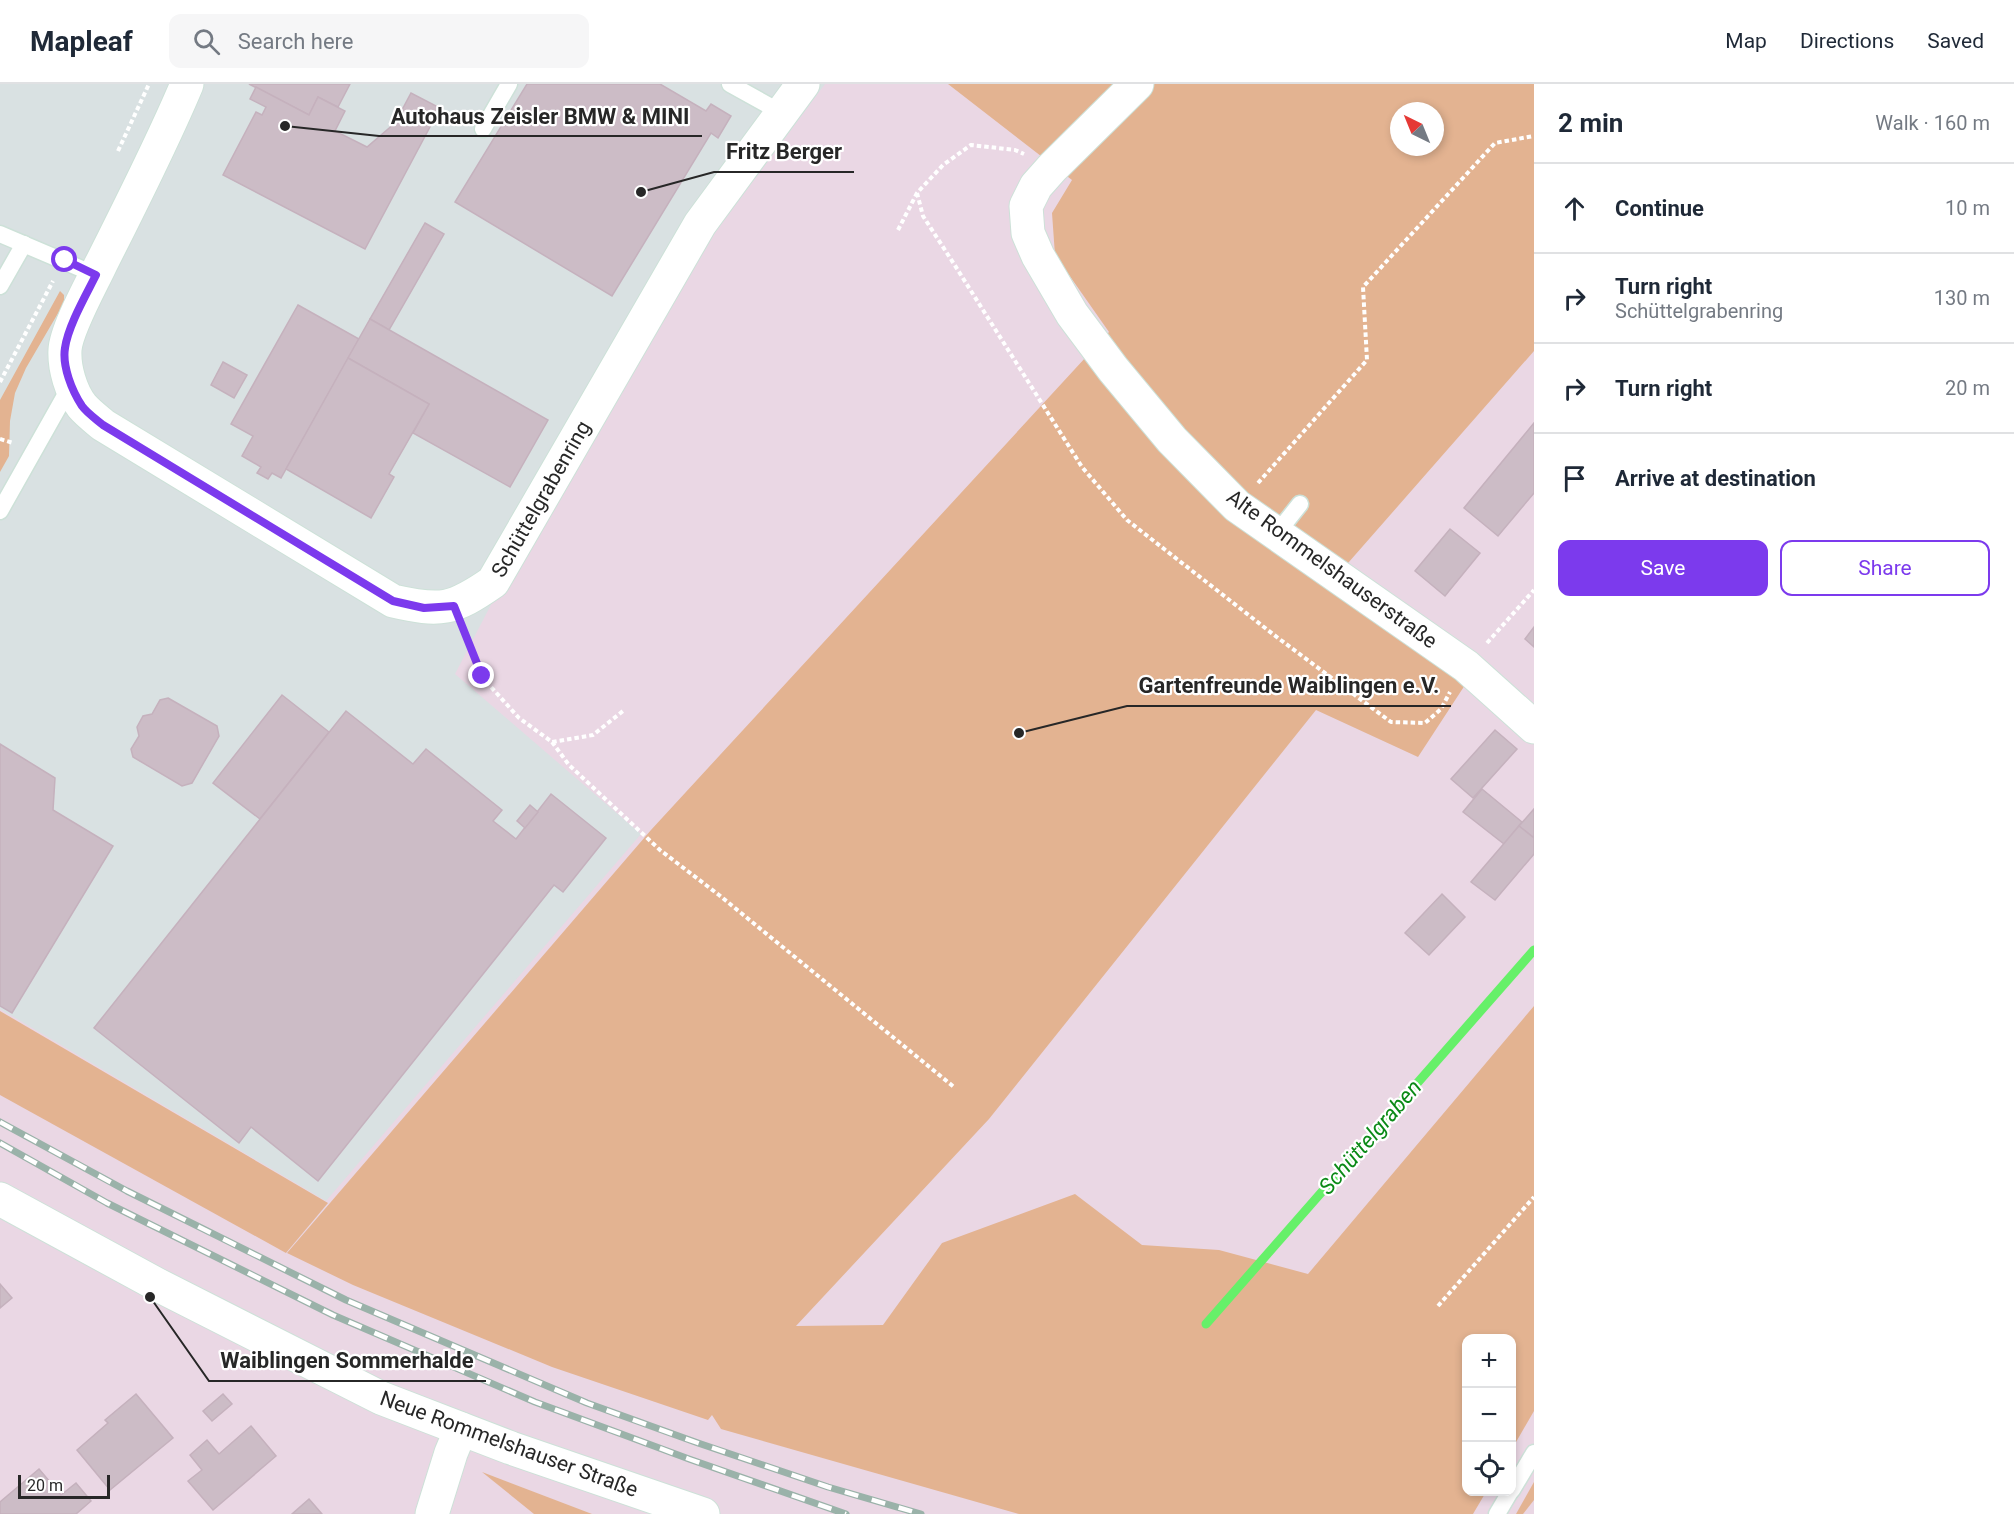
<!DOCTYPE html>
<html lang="en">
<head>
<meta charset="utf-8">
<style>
  :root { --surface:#fff; --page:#f6f6f7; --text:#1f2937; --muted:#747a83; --line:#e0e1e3; --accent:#7c3aed }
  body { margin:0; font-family:Roboto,sans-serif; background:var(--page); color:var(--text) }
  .controls { position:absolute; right:18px; bottom:18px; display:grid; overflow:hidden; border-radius:12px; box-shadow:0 3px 9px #0003 }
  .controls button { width:54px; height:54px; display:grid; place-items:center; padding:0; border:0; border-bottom:2px solid var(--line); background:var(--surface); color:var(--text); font:30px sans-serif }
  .compass { position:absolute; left:1390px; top:18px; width:54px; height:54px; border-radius:50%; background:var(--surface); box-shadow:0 3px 9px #0003; rotate:317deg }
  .scale { position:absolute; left:18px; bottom:15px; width:92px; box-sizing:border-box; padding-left:6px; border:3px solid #272727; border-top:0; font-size:16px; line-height:21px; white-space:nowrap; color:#272727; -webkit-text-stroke:4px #fff; paint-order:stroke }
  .stop { position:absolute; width:18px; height:18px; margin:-14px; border:4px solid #7c3aed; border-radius:50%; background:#fff }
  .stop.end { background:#7c3aed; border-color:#fff; box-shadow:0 2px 6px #0008 }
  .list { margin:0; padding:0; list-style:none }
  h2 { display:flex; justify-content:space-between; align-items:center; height:78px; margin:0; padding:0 24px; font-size:26px }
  h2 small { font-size:20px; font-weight:400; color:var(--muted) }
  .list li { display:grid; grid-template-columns:39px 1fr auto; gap:18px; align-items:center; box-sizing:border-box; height:90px; padding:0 24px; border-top:2px solid var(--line) }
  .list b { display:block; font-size:22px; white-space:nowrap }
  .list p { margin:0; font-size:20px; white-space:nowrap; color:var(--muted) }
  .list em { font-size:20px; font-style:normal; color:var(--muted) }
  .actions { display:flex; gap:12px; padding:18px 24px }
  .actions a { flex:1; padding:14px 0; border:2px solid var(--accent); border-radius:12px; text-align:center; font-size:21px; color:var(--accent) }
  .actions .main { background:var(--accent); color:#fff }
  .icon { flex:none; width:33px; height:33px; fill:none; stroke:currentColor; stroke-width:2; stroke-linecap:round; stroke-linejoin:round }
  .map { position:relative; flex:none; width:1534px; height:1430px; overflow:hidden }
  header { display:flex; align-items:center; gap:36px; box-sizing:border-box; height:84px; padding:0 30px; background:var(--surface); border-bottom:2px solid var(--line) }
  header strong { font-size:28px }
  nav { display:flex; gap:33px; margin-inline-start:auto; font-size:21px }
  .search { width:420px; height:54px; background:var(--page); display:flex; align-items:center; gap:15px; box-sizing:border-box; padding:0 21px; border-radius:12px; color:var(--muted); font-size:22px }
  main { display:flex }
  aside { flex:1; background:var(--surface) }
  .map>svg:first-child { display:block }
  .industrial { fill:#d9e1e2 }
  .green { fill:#e3b391; fill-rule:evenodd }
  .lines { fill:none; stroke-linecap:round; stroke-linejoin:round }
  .stream { stroke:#66f069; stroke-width:9 }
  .building { fill:#ccbcc6; stroke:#c5b1bd; stroke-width:1.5 }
  .service-casing { stroke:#cde1d8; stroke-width:19 }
  .minor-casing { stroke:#cde1d8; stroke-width:35 }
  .tertiary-casing { stroke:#cde1d8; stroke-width:35 }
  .path { stroke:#fff; stroke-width:4; stroke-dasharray:4.5 3; stroke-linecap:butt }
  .service { stroke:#fff; stroke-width:16 }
  .minor { stroke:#fff; stroke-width:33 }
  .tertiary { stroke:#fff; stroke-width:33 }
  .rail-casing { stroke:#9ab2a9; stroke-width:7 }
  .rail { stroke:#fff; stroke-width:4.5; stroke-dasharray:14; stroke-linecap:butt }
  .route { stroke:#7c3aed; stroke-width:8 }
  .labels { text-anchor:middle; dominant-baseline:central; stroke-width:4.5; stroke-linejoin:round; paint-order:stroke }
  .street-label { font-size:21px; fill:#272727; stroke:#fff }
  .water-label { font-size:22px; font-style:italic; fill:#0b8a17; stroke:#fff }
  .leader { fill:none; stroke:#272727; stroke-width:2 }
  .callout-dot { fill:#272727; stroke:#fff; stroke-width:2 }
  .callout-label { font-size:22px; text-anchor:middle; font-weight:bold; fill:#272727; stroke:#fff; stroke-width:4.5; stroke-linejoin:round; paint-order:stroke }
</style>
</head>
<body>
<header>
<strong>Mapleaf</strong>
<div class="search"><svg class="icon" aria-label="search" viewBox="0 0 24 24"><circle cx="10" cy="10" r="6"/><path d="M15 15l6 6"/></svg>Search here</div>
<nav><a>Map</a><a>Directions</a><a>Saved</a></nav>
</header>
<main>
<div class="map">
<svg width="1534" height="1430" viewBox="0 0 1534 1430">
  <rect width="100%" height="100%" fill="#ead7e4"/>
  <!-- industrial -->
  <polygon class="industrial" points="0,0 825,0 716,147 496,511 455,590 641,750 326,1117 0,925"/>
  <!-- green -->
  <g class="green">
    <path d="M 948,0 L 1534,0 L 1534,267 L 1327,503 L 1465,601 L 1418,673 L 1316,626 L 989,1035 L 796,1242 L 883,1241 L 942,1159 L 1075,1110 L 1142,1161 L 1219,1166 L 1308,1190 L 1534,922 L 1534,1327 L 1512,1365 L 1512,1254 L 1466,1254 L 1466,1408 L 1486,1408 L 1473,1430 L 1019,1430 L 721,1345 L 712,1331 L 708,1336 L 552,1283 L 353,1201 L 287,1169 L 651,746 L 1109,248 L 1055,171 L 1052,129 L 1072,96 ZM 1399,27 L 1435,27 L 1435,63 L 1399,63 Z"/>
    <polygon points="60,207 64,211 64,219 26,284 15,309 10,337 9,372 0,388 0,316"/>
    <polygon points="0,927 328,1119 286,1169 0,1011"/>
    <polygon points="482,1388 592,1430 534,1430"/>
    <polygon points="1534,1398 1534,1416 1523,1430 1516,1430"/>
  </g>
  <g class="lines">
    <!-- stream -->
    <polyline class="stream" points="1206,1240 1534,866"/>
  </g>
  <!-- building -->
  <g class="building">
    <polygon points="249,0 350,0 338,23 318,13 309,31"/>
    <polygon points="527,0 660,0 706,27 711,20 731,32 718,54 711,49 612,212 455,118"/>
    <polygon points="256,3 309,31 318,13 345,27 335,47 367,63 395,39 411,9 440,24 365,165 223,91 256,28 262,31 266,23 250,15"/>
    <polygon points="425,139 444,150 389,246 370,235"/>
    <polygon points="298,221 359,255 281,394 272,389 268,395 257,389 261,383 242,372 253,352 231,340"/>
    <polygon points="370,235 548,336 510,403 413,349 429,320 348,274"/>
    <polygon points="348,274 429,320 389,390 394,393 371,434 286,385"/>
    <polygon points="223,278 247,291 234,314 211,301"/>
    <polygon points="1534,339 1534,409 1498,452 1464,424"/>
    <polygon points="1450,445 1480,469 1445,512 1415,487"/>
    <polygon points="1534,543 1534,563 1525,555"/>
    <polygon points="282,611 329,648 260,735 213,699"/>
    <polygon points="168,614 217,642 219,652 192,699 182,702 133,673 131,665 139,652 137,643 143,632 152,630 160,616"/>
    <polygon points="346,627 413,680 426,665 502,726 493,737 516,755 551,710 606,754 563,808 554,801 318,1097 251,1043 239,1059 94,944"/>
    <polygon points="1495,646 1517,665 1473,714 1451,695"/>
    <polygon points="0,660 55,694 53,726 113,762 12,929 0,922"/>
    <polygon points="1482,705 1522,738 1504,760 1463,728"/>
    <polygon points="530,721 538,728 525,744 517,737"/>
    <polygon points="1534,725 1534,754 1519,742"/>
    <polygon points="1519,742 1534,754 1534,770 1495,816 1471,798"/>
    <polygon points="1442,810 1465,833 1429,871 1405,849"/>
    <polygon points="0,1200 12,1214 0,1224"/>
    <polygon points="136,1310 173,1354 110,1406 77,1366 108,1339 105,1336"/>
    <polygon points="223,1310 232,1320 212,1337 203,1327"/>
    <polygon points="251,1342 276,1372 213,1426 188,1397 202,1386 190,1371 207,1356 219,1370"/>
    <polygon points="39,1385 61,1411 76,1399 91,1417 76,1430 0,1430 0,1418"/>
    <polygon points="309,1415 322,1430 292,1430"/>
  </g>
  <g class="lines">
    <!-- service casing -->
    <g class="service-casing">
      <g id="service">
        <polyline points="730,0 782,29"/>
        <polyline points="483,45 509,0"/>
        <polyline points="0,150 96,191"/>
        <polyline points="0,202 24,160"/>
        <polyline points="0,427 71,301"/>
        <polyline points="1277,449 1300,420"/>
        <polyline points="1512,1406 1534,1369"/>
        <polyline points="1497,1430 1510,1408"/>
      </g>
    </g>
    <!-- minor casing -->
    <g class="minor-casing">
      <g id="minor">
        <path d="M 187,0 C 161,62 130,122 100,182 C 91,201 66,246 65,266 C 64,284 71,308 82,322 C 88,329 96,335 103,341 L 393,517 C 441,528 453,526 493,498 L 700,140 L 803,0"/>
        <polyline points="1137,0 1052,84 1036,102 1026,122 1028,149 1038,172 1072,230 1113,285 1172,356 1237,422 1466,582 1534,643"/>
        <polyline points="432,1430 451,1369 461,1345"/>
      </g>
    </g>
    <!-- tertiary casing -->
    <g class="tertiary-casing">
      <polyline id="tertiary" points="0,1115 158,1201 381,1314 511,1364 703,1430"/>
    </g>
    <!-- path -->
    <g class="path">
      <polyline points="118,67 149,0"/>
      <polyline points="917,109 923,132 954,180 1082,383 1127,436 1278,554 1391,638 1425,639 1441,625 1450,608"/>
      <polyline points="898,146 917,109 943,81 971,61 1015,66 1024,70"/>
      <polyline points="0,298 53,197"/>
      <polyline points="0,355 13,359"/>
      <polyline points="1258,399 1367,276 1363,203 1495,59 1534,52"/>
      <polyline points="465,550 482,593 519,634 552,658 593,651 623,627"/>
      <polyline points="1487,559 1534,506"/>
      <polyline points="552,658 569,681 660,766 719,811 954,1003"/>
      <polyline points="1438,1222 1534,1113"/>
    </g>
    <!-- service -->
    <use href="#service" class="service"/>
    <!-- minor -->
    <use href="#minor" class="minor"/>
    <!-- tertiary -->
    <use href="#tertiary" class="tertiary"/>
    <!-- rail casing -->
    <g class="rail-casing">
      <g id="rail">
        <polyline points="0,1038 127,1107 346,1216 587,1319 698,1359 828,1403 921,1430"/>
        <polyline points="0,1059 107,1119 333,1231 535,1318 689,1375 846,1430"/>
      </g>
    </g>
    <!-- rail -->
    <use href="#rail" class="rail"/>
  </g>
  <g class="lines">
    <!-- route -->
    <path class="route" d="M 65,176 L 96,191 C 86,211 68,242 65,264 C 62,282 72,307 82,322 C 87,329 96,335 103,341 L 393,517 L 424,524 L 454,522 L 482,592"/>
  </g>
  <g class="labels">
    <!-- street labels -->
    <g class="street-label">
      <text transform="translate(541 415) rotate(-60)">Schüttelgrabenring</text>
      <text transform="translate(1332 485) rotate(36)">Alte Rommelshauserstraße</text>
      <text transform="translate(509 1360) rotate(20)">Neue Rommelshauser Straße</text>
    </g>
    <!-- water labels -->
    <g class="water-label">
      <text transform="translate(1370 1053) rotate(-49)">Schüttelgraben</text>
    </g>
  </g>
  <!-- callouts -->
  <path class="leader" d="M285 42L379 52H702M641 108L714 88H854M1019 649L1127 622H1451M150 1213L209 1297H486"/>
  <g class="callout-dot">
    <circle cx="285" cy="42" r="6"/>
    <circle cx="641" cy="108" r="6"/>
    <circle cx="1019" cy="649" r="6"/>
    <circle cx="150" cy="1213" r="6"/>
  </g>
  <g class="callout-label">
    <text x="540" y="40">Autohaus Zeisler BMW &amp; MINI</text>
    <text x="784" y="75">Fritz Berger</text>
    <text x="1289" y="609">Gartenfreunde Waiblingen e.V.</text>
    <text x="347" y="1284">Waiblingen Sommerhalde</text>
  </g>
</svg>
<div class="controls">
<button>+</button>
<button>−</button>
<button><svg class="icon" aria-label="locate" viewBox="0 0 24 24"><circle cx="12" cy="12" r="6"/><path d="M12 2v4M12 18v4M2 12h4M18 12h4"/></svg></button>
</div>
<svg class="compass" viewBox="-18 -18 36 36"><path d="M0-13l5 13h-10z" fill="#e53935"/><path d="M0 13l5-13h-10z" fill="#747a83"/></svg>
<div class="scale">20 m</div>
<div class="stop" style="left:65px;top:176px"></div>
<div class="stop end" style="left:482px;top:592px"></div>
</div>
<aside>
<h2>2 min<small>Walk · 160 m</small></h2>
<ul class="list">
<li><svg class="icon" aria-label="ahead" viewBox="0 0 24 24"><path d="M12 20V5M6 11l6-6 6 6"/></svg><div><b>Continue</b></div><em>10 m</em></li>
<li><svg class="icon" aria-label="right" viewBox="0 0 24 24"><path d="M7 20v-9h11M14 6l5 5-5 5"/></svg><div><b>Turn right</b><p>Schüttelgrabenring</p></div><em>130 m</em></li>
<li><svg class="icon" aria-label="right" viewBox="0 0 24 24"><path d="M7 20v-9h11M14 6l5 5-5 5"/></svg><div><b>Turn right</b></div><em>20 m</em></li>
<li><svg class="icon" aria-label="arrive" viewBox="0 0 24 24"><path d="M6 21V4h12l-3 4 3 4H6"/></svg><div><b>Arrive at destination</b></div></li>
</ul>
<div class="actions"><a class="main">Save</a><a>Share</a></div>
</aside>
</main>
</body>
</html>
